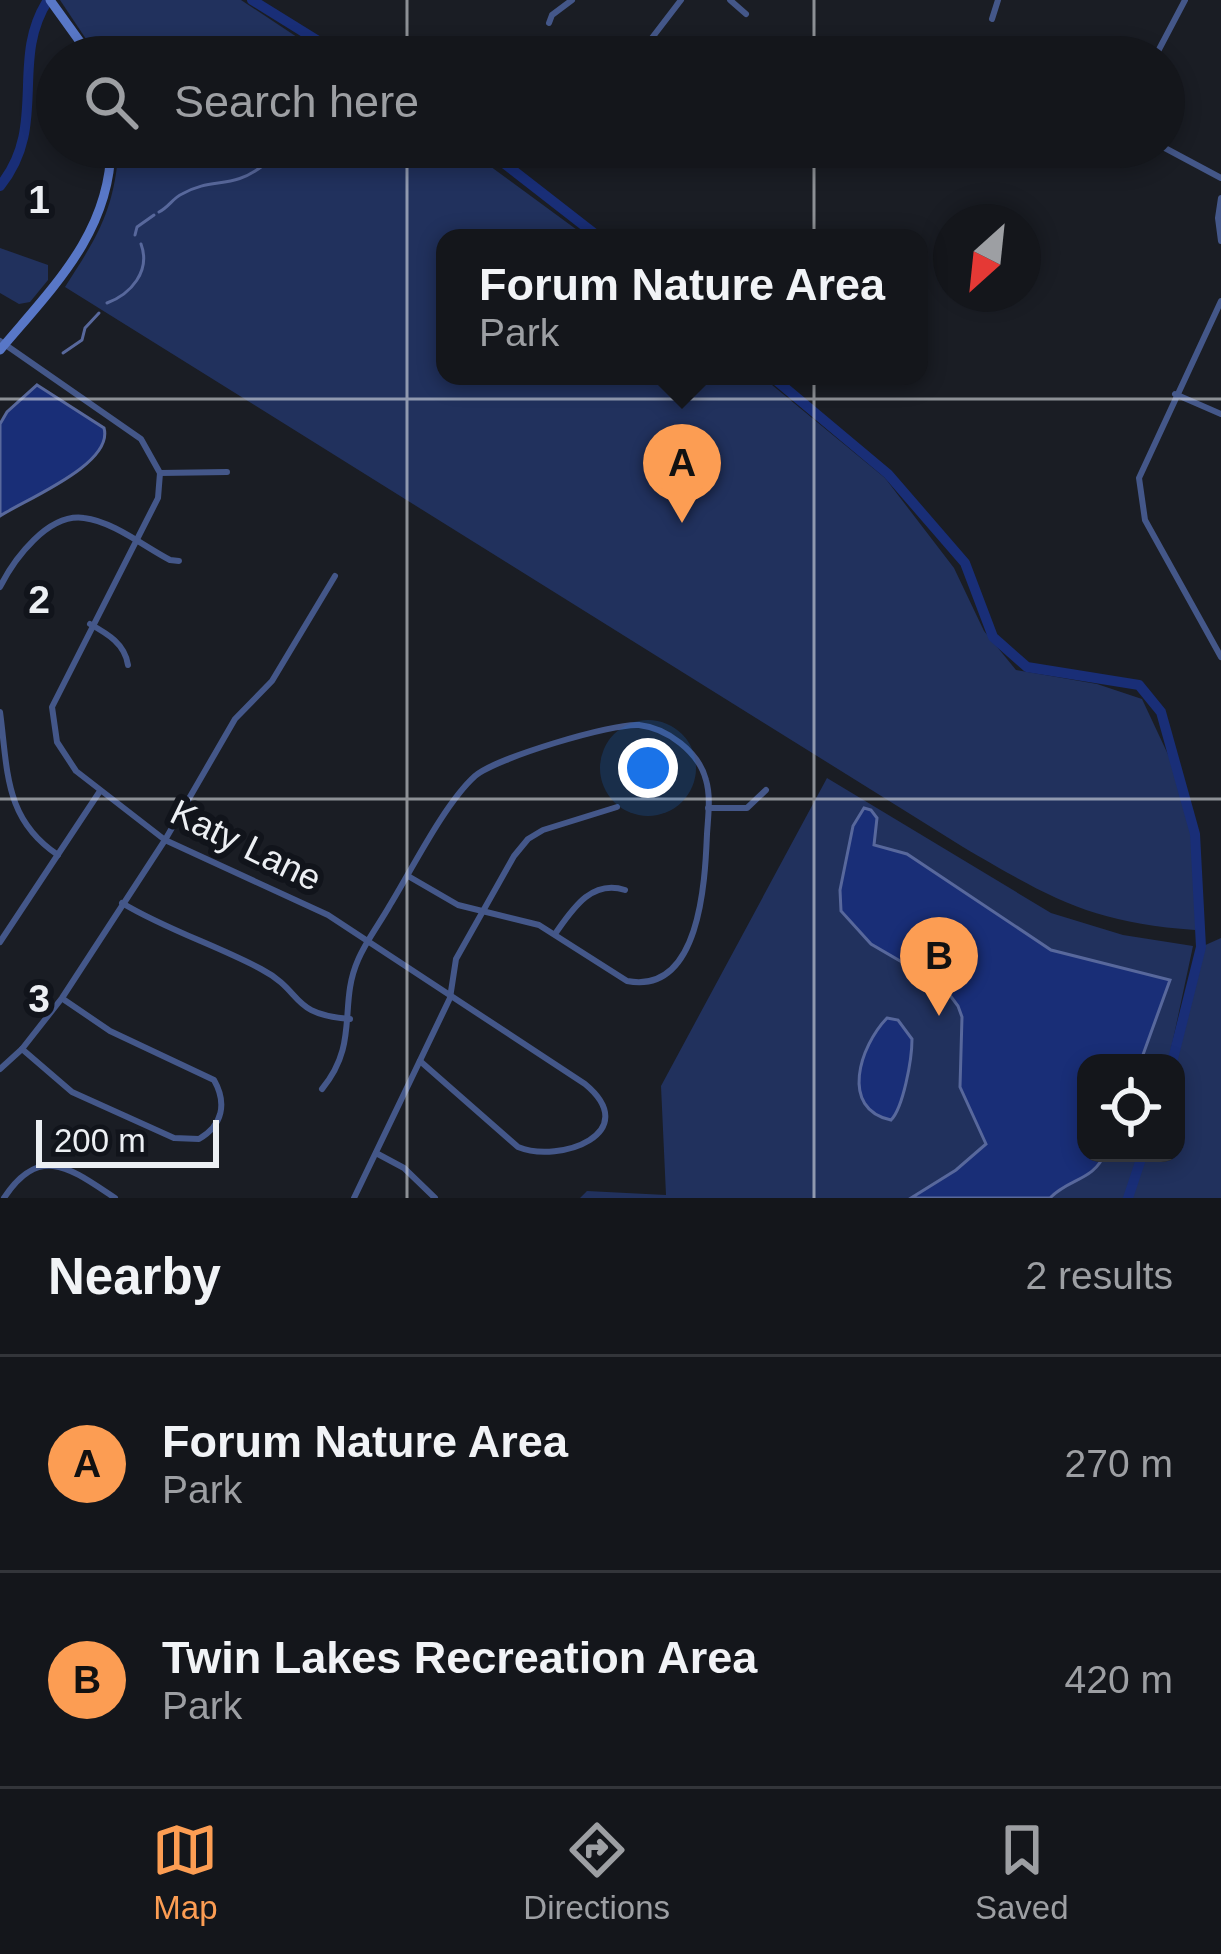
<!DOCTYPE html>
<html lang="en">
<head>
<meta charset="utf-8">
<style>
  :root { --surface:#14161b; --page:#1d1f24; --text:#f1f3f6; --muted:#9d9fa3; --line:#33353a; --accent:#fc9d53 }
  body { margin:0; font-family:Arial,sans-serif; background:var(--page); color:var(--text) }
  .controls { position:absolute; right:36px; bottom:36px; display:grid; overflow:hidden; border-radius:24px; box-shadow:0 6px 18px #0003 }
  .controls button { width:108px; height:108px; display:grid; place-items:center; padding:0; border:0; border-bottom:3px solid var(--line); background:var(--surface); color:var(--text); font:60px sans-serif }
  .compass { position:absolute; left:933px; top:204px; width:108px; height:108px; border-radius:50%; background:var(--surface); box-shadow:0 6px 18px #0003; rotate:207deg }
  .scale { position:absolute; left:36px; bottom:30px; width:183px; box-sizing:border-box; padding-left:12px; border:6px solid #eceff3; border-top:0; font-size:33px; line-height:42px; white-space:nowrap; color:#eceff3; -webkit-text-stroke:9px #11141b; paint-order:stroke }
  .you { position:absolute; left:648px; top:768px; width:42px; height:42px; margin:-30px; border:9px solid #fff; border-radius:50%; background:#1a73e8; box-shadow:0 0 0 18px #1a73e833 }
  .badge { display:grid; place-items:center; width:78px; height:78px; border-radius:50%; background:var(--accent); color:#111; font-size:39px; font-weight:700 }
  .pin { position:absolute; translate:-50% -99px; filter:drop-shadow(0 3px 6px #0008) }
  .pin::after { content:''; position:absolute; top:63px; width:42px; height:36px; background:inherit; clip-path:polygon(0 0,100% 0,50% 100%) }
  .popup { position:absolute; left:436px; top:229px; width:492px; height:156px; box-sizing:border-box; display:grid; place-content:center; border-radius:24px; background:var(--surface); filter:drop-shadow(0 3px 9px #0005); font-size:39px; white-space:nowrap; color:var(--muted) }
  .popup b { font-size:45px; color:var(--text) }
  .popup::after { content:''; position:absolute; left:50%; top:100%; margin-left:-24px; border:24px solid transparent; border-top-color:var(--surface) }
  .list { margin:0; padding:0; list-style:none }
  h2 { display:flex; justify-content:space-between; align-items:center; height:156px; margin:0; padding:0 48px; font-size:51px }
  h2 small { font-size:39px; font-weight:400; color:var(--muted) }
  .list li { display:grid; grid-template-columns:78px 1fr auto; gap:36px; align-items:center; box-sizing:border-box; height:216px; padding:0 48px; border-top:3px solid var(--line) }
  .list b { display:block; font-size:45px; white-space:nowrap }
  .list p { margin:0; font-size:39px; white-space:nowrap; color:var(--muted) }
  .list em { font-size:39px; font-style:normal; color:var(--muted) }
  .icon { flex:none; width:66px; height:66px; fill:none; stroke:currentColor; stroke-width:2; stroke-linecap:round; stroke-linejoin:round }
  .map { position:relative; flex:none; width:1221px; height:1198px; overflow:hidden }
  .search { position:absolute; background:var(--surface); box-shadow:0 6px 18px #0003; left:36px; right:36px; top:36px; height:132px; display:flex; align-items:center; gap:30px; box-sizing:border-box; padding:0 42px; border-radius:66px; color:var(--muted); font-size:45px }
  .sheet { height:588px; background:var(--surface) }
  nav { display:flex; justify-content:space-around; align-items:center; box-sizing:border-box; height:168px; border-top:3px solid var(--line); background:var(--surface); font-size:33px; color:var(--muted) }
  nav a { display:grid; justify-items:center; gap:6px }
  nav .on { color:var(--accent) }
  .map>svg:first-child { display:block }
  .green { fill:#21315d }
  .water { fill:#192e77; stroke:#58689c; stroke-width:3 }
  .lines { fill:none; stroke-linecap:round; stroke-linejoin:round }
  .stream { stroke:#58689c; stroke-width:3 }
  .river { stroke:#192e77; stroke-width:10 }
  .street { stroke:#445789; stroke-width:6 }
  .secondary { stroke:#5877c7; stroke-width:9 }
  .grid { fill:none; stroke:#eceff3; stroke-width:3; stroke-opacity:0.55 }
  .labels { text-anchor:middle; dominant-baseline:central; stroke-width:12; stroke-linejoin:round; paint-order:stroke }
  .street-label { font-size:36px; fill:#eceff3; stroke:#11141b }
  .grid-label { font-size:39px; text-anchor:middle; font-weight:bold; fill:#eceff3; stroke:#11141b; stroke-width:12; stroke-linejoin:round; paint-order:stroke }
</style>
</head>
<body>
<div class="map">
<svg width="1221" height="1198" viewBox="0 0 1221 1198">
  <rect width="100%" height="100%" fill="#1a1d24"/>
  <!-- green -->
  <g class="green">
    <polygon points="60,0 241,0 327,57 98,57"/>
    <path d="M 119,147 L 464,147 L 588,238 L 445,238 L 445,376 L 761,376 L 885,478 L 954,568 L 984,631 L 1016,670 L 1097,684 L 1142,699 L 1172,763 L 1195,843 L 1195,930 C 1092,923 1050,898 963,847 L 65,287 C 99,234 114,211 119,147 Z"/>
    <polygon points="0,248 48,265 48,280 30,302 19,304 0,293"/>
    <polygon points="827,778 1051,913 1123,935 1193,946 1168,1063 1086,1063 1086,1153 1140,1153 1124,1198 580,1198 587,1191 666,1195 661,1086"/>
    <polygon points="1221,938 1221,1198 1128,1198 1143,1153 1176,1153 1176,1063 1172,1063 1201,947"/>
  </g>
  <!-- water -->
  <g class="water">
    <path d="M 37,385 L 104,428 C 114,464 26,499 0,516 L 0,424 L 7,412 Z"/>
    <path d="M 864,808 L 871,810 L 877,818 L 874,845 L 907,854 L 1051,950 L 1170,980 L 1140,1063 L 1086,1063 L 1086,1153 L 1105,1153 C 1094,1181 1069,1178 1050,1198 L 911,1198 L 956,1170 L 986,1144 L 960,1087 L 962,1017 L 958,1006 L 943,986 L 871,944 L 841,911 L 840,890 L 853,826 Z"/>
    <path d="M 887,1018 L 898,1020 L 912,1039 C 912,1060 903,1108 891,1120 C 839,1109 860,1046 887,1018 Z"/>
  </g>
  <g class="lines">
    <!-- stream -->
    <g class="stream">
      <polyline points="380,147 384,147"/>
      <path d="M 159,212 C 169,207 173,198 182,194 C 214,176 231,191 265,164 L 265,147"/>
      <polyline points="135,235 137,227 154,215"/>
      <path d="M 107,303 C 131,294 151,271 141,244"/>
      <polyline points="63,353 82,340 85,328 99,313"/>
    </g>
    <!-- river -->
    <g class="river">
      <polyline points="252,0 344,57"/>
      <polyline points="483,147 600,238"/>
      <path d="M 0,186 C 49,126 9,60 48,0"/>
      <polyline points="771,376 888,474 965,563 993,637 1027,667 1139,685 1161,712 1195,834 1201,947 1172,1063"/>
      <polyline points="1128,1198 1143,1153"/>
    </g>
    <!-- street -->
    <g class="street">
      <polyline points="730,0 746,14"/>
      <polyline points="992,19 998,0"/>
      <polyline points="549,23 552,15 572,0"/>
      <polyline points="642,57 645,47 681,0"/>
      <polyline points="1155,57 1185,0"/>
      <polyline points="1163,147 1221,178"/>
      <polyline points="1221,198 1218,218 1221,241"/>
      <polyline points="1221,301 1139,478 1145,520 1221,657"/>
      <path d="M 0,341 L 141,439 L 160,473 L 158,498 L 52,707 L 57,742 L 76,771 L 165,840 L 328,915 L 585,1084 C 644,1133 560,1164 518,1147 L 420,1061"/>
      <polyline points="1175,394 1221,414"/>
      <polyline points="160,473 227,472"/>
      <path d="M 0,587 C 14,559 48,513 84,518 C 112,521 145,547 170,560 L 179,561"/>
      <path d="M 90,624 C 108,634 125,644 128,665"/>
      <path d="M 0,712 C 8,771 4,819 58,855"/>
      <polyline points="708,808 747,808 766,790"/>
      <path d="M 122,903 C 167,930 216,945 261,969 C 305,992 288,1014 350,1019"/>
      <path d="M 555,934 C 572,910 591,879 625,890"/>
      <polyline points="0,942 100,791"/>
      <path d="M 22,1049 L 72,1092 L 174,1138 L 199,1139 C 223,1125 227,1103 214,1080 L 110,1031 L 63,999"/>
      <polyline points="0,1069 22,1049 62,998 165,840 235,719 272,681 335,576"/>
      <path d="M 322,1089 C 360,1043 338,1005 358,960 C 366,941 380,923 390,905 C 412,869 445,803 475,776 C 496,758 612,723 639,725 C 667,728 699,752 706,780 C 711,797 708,817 707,834 C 705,882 700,995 627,981 L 539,925 L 458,905 L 408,876"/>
      <polyline points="376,1153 404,1168 435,1198"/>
      <path d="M 4,1198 C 40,1143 71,1169 115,1198"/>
      <polyline points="354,1198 450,998 456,959 514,856 528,839 543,830 617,807"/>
    </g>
    <!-- secondary -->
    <g class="secondary">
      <polyline points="50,0 91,57"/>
      <path d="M 0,350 C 52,288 110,233 111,147"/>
    </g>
  </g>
  <!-- grid -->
  <path class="grid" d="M 407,0 L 407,57M 814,0 L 814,57M 407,147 L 407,1198M 814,147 L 814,1198M 0,399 L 1221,399M 0,799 L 1221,799"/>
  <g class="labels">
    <!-- street labels -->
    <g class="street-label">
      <text transform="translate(246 845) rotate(26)">Katy Lane</text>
    </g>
  </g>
  <g class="grid-label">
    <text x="39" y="213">1</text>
    <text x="39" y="613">2</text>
    <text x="39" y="1012">3</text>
  </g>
</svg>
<div class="controls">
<button><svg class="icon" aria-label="locate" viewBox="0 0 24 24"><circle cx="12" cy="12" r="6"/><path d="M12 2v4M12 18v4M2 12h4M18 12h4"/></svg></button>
</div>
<svg class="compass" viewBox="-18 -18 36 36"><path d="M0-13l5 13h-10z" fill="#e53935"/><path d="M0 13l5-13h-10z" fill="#9d9fa3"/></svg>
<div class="scale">200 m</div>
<div class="you"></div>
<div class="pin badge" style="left:682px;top:523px">A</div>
<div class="popup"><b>Forum Nature Area</b>Park</div>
<div class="pin badge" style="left:939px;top:1016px">B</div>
<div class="search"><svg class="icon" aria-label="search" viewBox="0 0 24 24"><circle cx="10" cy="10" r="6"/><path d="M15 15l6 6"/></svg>Search here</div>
</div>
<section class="sheet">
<h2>Nearby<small>2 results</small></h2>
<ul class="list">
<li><span class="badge">A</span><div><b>Forum Nature Area</b><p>Park</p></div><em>270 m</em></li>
<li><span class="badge">B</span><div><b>Twin Lakes Recreation Area</b><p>Park</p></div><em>420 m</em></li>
</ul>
</section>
<nav>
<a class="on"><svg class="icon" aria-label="map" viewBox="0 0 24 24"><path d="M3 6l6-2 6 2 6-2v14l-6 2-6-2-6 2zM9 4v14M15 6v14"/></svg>Map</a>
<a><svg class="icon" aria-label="directions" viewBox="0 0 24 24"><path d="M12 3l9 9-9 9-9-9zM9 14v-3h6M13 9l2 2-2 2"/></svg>Directions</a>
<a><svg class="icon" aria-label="saved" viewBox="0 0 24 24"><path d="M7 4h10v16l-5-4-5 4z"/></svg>Saved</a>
</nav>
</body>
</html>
